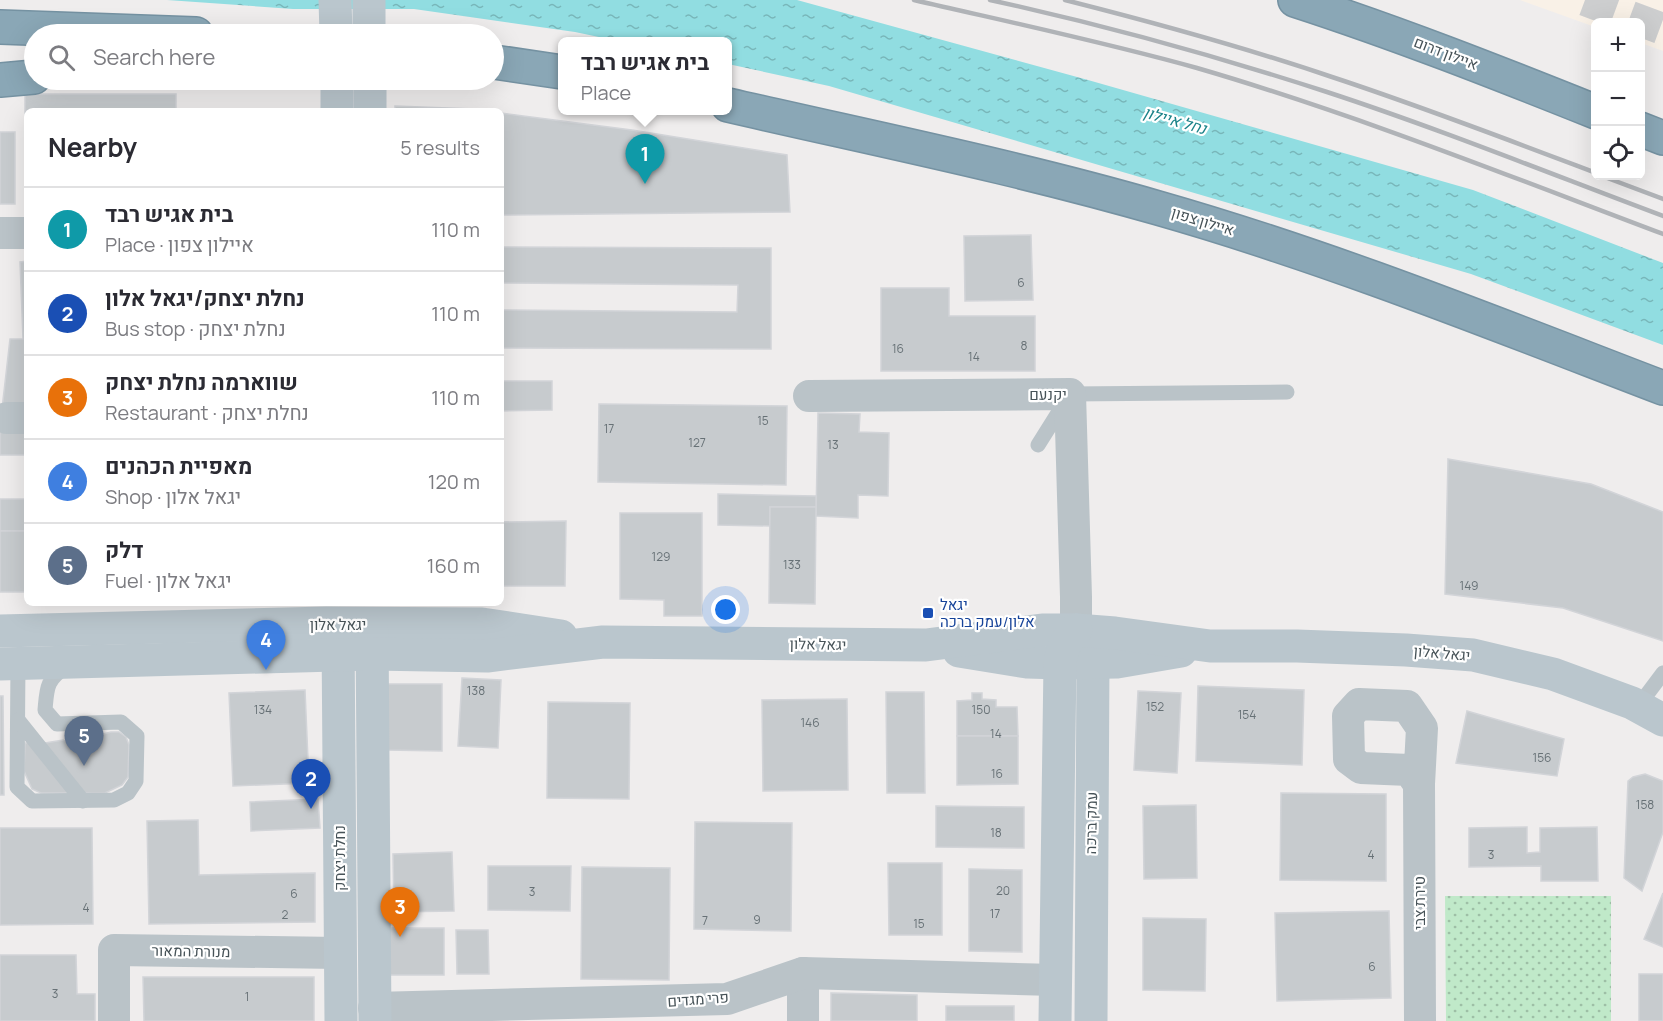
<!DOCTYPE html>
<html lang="en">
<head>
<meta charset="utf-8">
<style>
  :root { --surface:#fff; --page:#f7f7f7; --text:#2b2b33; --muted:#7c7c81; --line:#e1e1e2; --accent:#d93025 }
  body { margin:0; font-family:Manrope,Heebo,sans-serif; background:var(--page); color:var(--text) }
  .controls { position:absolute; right:18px; top:18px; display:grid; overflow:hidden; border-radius:9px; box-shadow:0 6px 24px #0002 }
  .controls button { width:54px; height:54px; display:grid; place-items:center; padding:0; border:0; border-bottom:2px solid var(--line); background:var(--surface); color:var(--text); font:30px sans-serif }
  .you { position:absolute; left:726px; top:610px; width:21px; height:21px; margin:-15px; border:4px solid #fff; border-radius:50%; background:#1a73e8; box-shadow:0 0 0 9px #1a73e833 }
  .badge { display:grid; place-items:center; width:39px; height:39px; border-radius:50%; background:var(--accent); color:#fff; font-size:20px; font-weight:700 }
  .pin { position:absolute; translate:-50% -50px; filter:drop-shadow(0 2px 3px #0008) }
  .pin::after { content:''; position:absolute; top:32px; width:21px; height:18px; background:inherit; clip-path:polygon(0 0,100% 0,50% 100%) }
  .popup { position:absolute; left:558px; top:37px; width:174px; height:78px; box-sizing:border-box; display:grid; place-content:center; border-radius:9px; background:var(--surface); filter:drop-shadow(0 2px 4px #0005); font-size:20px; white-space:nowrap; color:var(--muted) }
  .popup b { font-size:22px; color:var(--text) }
  .popup::after { content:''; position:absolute; left:50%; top:100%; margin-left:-12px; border:12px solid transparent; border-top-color:var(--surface) }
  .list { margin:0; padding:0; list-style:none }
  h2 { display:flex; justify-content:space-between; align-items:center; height:78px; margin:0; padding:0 24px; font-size:26px }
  h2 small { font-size:20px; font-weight:400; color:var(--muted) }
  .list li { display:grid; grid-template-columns:39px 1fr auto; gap:18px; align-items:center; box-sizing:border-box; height:84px; padding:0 24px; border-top:2px solid var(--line) }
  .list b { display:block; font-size:22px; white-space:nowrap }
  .list p { margin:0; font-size:20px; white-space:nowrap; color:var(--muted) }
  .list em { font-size:20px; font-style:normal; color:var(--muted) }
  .icon { flex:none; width:33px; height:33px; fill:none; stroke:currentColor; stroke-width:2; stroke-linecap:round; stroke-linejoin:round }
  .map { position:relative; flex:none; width:1663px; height:1021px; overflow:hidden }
  .search { position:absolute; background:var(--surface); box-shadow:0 6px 24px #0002; left:24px; top:24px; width:480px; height:66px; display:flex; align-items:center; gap:15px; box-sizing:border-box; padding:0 21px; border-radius:33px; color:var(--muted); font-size:22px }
  .panel { position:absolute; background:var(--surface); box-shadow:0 6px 24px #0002; left:24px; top:108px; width:480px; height:498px; border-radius:9px }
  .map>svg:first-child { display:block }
  .commercial { fill:#f9f1e7 }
  .park { fill:url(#park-dots) }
  .water { fill:url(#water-ripples) }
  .building { fill:#c7cbce; stroke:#d2d4d8; stroke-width:1.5 }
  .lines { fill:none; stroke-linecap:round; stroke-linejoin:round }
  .street-tunnel { stroke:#cdcecf; stroke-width:32; stroke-dasharray:32 16; stroke-linecap:butt }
  .highway-casing { stroke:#7592a2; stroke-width:36 }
  .lane { stroke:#bac3c8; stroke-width:15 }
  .street { stroke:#bac3c8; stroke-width:32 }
  .secondary { stroke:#bac6cd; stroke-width:33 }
  .highway { stroke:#8aa7b6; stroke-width:33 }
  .rail { stroke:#b0b3b7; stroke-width:4.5 }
  .transit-dot { fill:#1a4fb4; stroke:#fff; stroke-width:2 }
  .labels { text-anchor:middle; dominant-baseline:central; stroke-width:4.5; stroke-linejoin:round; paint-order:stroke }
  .number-label { font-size:12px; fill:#677176 }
  .street-label { font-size:15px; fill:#475358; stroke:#fff }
  .transit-label { font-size:15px; fill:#164399; stroke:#fff; text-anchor:start }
  .water-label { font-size:16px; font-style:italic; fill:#1b8389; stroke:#fff }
</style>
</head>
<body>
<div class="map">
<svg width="1663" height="1021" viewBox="0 0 1663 1021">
  <defs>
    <pattern id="park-dots" width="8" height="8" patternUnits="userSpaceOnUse" patternTransform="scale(1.5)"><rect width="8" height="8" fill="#c0e9c9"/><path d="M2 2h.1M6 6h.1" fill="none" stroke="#9ebfa6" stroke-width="1.8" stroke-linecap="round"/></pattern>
    <pattern id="water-ripples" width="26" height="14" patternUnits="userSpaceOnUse" patternTransform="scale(1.5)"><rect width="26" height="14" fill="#91dde1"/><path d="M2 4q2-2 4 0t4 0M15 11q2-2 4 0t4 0" fill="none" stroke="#78b6b9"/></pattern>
  </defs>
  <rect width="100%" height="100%" fill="#efeded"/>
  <!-- commercial -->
  <polygon class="commercial" points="1520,0 1663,0 1663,51 1641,43 1640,22 1596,22 1595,27"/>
  <!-- park -->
  <polygon class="park" points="1445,896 1611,896 1611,1021 1446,1021"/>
  <!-- water -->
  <polygon class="water" points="167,0 797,0 1088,80 1473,190 1663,263 1663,345 1471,274 829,86 728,64 728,42 618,41 575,32 414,9 293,9"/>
  <!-- building -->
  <g class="building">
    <polygon points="25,94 176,94 176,111 27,111 27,202 25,202"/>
    <polygon points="395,106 475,109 488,111 395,111"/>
    <polygon points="501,113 632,130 787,155 790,212 501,215"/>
    <rect x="0" y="132" width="15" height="72"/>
    <polygon points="1031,235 1033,300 965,301 964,236"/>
    <polygon points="501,247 771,248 771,349 501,348 501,310 737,312 738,285 501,283"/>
    <polygon points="27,261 27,407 2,409 10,339 23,339 20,262"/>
    <polygon points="881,288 949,288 949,316 1035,316 1035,371 881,371"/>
    <polygon points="501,381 552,381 552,410 501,411"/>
    <polygon points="599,404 787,406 786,485 598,482"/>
    <polygon points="818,413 860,414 859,432 889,433 888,496 858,495 858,518 816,516"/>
    <rect x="0" y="430" width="27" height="25"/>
    <polygon points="1448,459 1591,484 1663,512 1663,641 1563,608 1445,594"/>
    <polygon points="718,494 816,496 816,507 770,507 770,526 718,525"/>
    <rect x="0" y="499" width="27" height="32"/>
    <polygon points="770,507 816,507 815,604 769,603"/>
    <polygon points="620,513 702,513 702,616 664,616 664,600 620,599"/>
    <polygon points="566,521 565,586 501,586 501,522"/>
    <rect x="0" y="531" width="27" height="61"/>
    <polygon points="462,678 501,680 498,748 458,746"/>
    <polygon points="386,684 442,684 442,751 386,750"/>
    <polygon points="1198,686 1304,690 1302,765 1196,761"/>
    <polygon points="305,690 309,783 233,786 229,693"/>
    <polygon points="1138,691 1181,693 1177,773 1134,770"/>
    <polygon points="886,692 924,692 925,793 887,793"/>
    <polygon points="972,693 982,693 982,699 996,700 996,707 1017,707 1018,736 957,736 957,701 972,700"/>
    <polygon points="0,696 3,696 4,795 0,795"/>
    <polygon points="847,699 848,790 763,791 762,700"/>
    <polygon points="548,702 630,703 629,799 547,798"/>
    <polygon points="1467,711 1564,739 1557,776 1456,763"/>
    <polygon points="111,732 119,732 126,737 129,745 128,777 122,785 105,793 41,793 32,789 24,771 25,743 45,743 63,740 76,746 86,747 95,744 103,734"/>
    <polygon points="957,736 1018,736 1018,784 957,785"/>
    <polygon points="1645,774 1663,781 1663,832 1642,891 1624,878 1628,781 1633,777"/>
    <polygon points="1281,793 1386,794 1386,881 1280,880"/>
    <polygon points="318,799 320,828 251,831 250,802"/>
    <polygon points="1196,805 1197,878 1144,879 1143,806"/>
    <polygon points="936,806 1024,807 1024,848 936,847"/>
    <polygon points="198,820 199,875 315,873 315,922 149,924 147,821"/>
    <polygon points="695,822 792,823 791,931 694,929"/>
    <polygon points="1527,827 1527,853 1540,852 1540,828 1597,827 1598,881 1541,881 1541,866 1469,867 1469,828"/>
    <polygon points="0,828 92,828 93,924 0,925"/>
    <polygon points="452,852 454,911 394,912 393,854"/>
    <polygon points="888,863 942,863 942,935 889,935"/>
    <polygon points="488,866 571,866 570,911 488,910"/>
    <polygon points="582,867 670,868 669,980 581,979"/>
    <polygon points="969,869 1022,870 1022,952 969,951"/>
    <polygon points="1663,893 1663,947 1644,939"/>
    <polygon points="1389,911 1391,998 1277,1001 1275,913"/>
    <polygon points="1143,918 1206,919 1205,991 1143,990"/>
    <rect x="388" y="928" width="56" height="47"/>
    <polygon points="456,930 488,930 489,974 457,974"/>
    <polygon points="0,955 76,955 77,994 95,994 95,1021 0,1021"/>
    <rect x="1639" y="974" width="24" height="47"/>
    <polygon points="143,977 314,977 314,1021 144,1021"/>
    <polygon points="831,993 917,995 917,1021 831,1021"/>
    <rect x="946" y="1006" width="68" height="15"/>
  </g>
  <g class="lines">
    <!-- street-tunnel -->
    <polyline class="street-tunnel" points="1585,0 1663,29"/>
    <!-- highway casing -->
    <g class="highway-casing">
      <g id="highway">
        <path d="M 1295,0 C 1397,33 1496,72 1596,112"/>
        <polyline points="0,27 196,34"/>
        <polyline points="494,62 562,72"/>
        <polyline points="0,80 34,77"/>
        <path d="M 728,105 C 871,138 1016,167 1158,208 C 1330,257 1496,324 1663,388"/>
        <polyline points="1640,129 1663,138"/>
      </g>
    </g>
    <!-- lane -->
    <g class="lane">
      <polyline points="1038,445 1070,394 1287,392"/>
      <path d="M 18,663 L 17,787 L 32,801 L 114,800 L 128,793 L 136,781 L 137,736 L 121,722 L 57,724 L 45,710 C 47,688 46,680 66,667"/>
      <polyline points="1632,703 1645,697 1663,673"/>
      <polyline points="18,720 83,801"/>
    </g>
    <!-- street -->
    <g class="street">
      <polyline points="0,233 27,233"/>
      <polyline points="809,396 1070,394 1076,597 1076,630"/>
      <polyline points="7,418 27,418"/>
      <polyline points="1419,784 1409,770 1361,768 1349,759 1348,716 1359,704 1407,706 1422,728 1419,784 1420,1021"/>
      <polyline points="803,973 803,1021"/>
      <polyline points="374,1008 727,999 803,973 1055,980"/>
      <polyline points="114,1021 114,950 339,953"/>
    </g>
    <!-- secondary -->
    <g class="secondary">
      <polyline points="335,0 336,34"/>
      <polyline points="369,0 369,34"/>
      <polyline points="337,80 337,111"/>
      <polyline points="370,80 370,111"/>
      <polyline points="1076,630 1090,648 1093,662 1091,1021"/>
      <polyline points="0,631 326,623 482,624 561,636"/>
      <polyline points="372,632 375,1021"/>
      <polyline points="338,636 341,1021"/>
      <polyline points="959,651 1027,662 1060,663 1117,662 1181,651"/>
      <polyline points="0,664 372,654 487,656 603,642 926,645 1042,630 1076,630 1115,633 1210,646 1297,646 1406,650 1473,655 1553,674 1632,703 1663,720"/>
      <path d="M 1055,1021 L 1060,663 C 1062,649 1066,639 1076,630"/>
    </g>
    <!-- highway -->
    <use href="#highway" class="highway"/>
    <!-- rail -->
    <g class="rail">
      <path d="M 914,0 C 1009,22 1104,42 1197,68 C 1355,114 1509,176 1663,234"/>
      <path d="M 990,0 C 1104,25 1216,56 1327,92 C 1440,129 1551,174 1663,216"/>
      <path d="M 1065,0 C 1156,23 1247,48 1335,78 C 1423,107 1509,140 1596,173"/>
      <polyline points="1602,176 1663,199"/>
    </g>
  </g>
  <!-- markers -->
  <rect class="transit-dot" x="922" y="607" width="12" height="12" rx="3"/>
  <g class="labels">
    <!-- number labels -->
    <g class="number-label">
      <text x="1021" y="282">6</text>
      <text x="1024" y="345">8</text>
      <text x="898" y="348">16</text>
      <text x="974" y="356">14</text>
      <text x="763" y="420">15</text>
      <text x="609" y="428">17</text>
      <text x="697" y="442">127</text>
      <text x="833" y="444">13</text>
      <text x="661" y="556">129</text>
      <text x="792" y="564">133</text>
      <text x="1469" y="585">149</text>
      <text x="476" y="690">138</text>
      <text x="1155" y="706">152</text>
      <text x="263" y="709">134</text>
      <text x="981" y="709">150</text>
      <text x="1247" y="714">154</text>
      <text x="810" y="722">146</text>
      <text x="996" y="733">14</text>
      <text x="1542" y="757">156</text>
      <text x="997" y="773">16</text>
      <text x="1645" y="804">158</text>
      <text x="996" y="832">18</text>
      <text x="1371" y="854">4</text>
      <text x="1491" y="854">3</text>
      <text x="1003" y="890">20</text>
      <text x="532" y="891">3</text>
      <text x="294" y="893">6</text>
      <text x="86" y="907">4</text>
      <text x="995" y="913">17</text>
      <text x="285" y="914">2</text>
      <text x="757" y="919">9</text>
      <text x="705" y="920">7</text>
      <text x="919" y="923">15</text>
      <text x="1372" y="966">6</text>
      <text x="55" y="993">3</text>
      <text x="247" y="996">1</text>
    </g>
    <!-- street labels -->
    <g class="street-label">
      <text transform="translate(1446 53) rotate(21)">איילון דרום</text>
      <text transform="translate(1203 221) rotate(17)">איילון צפון</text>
      <text x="1048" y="394">יקנעם</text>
      <text x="338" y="624">יגאל אלון</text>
      <text transform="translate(818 644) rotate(1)">יגאל אלון</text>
      <text transform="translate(1442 653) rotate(5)">יגאל אלון</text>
      <text transform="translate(1091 823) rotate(-89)">עמק ברכה</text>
      <text transform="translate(339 858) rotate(-90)">נחלת יצחק</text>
      <text transform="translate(1419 903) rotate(-90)">טירת צבי</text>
      <text transform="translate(191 951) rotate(1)">מנורת המאור</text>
      <text transform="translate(698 999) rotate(-4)">פרי מגדים</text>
    </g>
    <!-- transit labels -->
    <g class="transit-label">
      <text x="940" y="604">יגאל<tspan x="940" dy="17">אלון/עמק ברכה</tspan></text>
    </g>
    <!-- water labels -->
    <g class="water-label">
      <text transform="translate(1175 120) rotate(16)">נחל איילון</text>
    </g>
  </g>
</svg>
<div class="controls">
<button>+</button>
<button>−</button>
<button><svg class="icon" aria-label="locate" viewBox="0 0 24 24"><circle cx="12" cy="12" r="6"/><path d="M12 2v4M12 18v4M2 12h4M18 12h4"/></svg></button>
</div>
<div class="you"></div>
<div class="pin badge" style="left:645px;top:184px;background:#0f9aa8">1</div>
<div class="popup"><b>בית אגיש רבד</b>Place</div>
<div class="pin badge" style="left:311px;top:809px;background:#1a4fb4">2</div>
<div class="pin badge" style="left:400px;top:937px;background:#e8710a">3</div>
<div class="pin badge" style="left:266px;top:670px;background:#3f7fe0">4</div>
<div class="pin badge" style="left:84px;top:766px;background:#5c6f8a">5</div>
<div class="search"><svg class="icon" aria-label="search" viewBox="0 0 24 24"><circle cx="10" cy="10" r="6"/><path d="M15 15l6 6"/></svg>Search here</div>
<section class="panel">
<h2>Nearby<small>5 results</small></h2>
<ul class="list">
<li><span class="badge" style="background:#0f9aa8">1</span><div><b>בית אגיש רבד</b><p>Place · איילון צפון</p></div><em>110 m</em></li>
<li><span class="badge" style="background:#1a4fb4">2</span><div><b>נחלת יצחק/יגאל אלון</b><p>Bus stop · נחלת יצחק</p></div><em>110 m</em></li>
<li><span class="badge" style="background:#e8710a">3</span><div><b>שווארמה נחלת יצחק</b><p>Restaurant · נחלת יצחק</p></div><em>110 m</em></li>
<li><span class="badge" style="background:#3f7fe0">4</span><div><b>מאפיית הכהנים</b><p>Shop · יגאל אלון</p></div><em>120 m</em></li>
<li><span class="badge" style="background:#5c6f8a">5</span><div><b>דלק</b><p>Fuel · יגאל אלון</p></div><em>160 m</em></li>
</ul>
</section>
</div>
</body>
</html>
